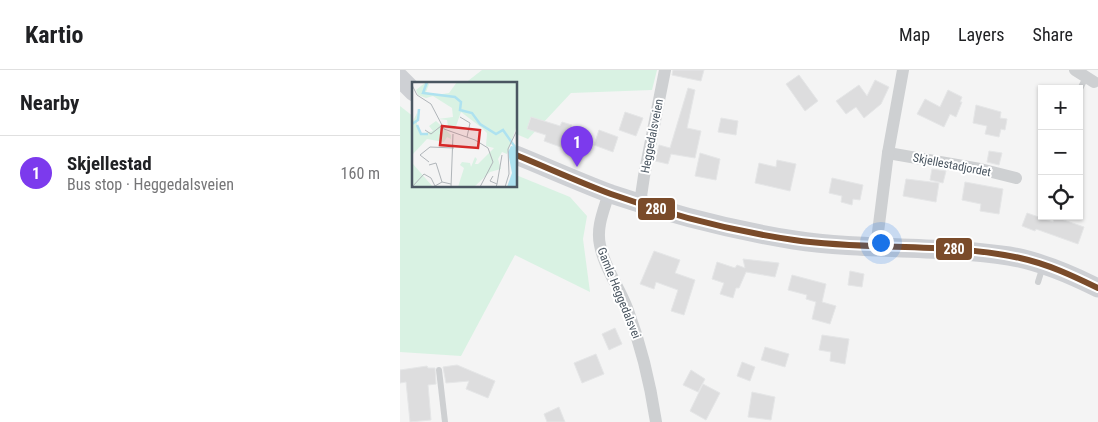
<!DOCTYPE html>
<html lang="en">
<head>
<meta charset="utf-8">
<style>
  :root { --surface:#fff; --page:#f2f2f2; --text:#202124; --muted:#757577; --line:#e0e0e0; --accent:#7c3aed }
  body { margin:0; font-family:"Roboto Condensed",sans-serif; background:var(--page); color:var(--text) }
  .controls { position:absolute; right:15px; top:15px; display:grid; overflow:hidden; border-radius:0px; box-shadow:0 1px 4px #0004 }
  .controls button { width:45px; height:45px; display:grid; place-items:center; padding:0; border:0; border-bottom:1px solid var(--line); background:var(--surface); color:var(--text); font:25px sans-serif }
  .you { position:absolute; left:480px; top:172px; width:18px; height:18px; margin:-12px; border:4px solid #fff; border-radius:50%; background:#1a73e8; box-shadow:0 0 0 8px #1a73e833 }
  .badge { display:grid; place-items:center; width:32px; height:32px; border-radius:50%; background:var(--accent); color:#fff; font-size:16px; font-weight:700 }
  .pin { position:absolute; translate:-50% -41px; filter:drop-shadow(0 1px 2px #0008) }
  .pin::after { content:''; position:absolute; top:26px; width:18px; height:15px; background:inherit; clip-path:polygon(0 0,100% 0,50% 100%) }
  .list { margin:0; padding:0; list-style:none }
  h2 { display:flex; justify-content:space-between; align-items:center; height:65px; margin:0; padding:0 20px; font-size:21px }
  h2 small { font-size:16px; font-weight:400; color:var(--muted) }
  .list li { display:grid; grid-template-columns:32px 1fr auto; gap:15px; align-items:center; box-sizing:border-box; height:75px; padding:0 20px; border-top:1px solid var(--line) }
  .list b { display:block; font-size:19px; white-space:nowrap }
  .list p { margin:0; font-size:16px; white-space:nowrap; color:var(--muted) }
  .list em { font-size:16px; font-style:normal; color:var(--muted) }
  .icon { flex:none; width:28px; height:28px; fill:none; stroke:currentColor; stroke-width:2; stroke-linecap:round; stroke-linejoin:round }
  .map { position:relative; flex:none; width:698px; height:352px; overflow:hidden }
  header { display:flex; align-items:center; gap:30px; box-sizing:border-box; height:70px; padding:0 25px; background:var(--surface); border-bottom:1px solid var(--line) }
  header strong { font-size:24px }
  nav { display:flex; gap:28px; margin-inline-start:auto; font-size:18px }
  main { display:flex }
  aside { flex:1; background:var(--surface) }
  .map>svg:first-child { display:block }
  .green { fill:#d9f2e3 }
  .building { fill:#ddddde; stroke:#e5e6e7 }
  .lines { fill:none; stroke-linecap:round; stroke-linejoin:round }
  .service { stroke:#ced0d2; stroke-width:6 }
  .minor { stroke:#ced0d2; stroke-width:12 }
  .secondary { stroke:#ced0d4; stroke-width:19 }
  .bus-1-casing { stroke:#fff; stroke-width:10 }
  .bus-1 { stroke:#7a4b2a; stroke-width:6 }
  .labels { text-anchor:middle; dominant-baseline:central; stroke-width:4; stroke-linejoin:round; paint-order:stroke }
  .street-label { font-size:12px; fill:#4a5661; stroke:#fff }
  .inset-river { fill:none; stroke:#aee2f0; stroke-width:2.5 }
  .inset-road { fill:none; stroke:#b0b5b9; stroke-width:1 }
  .view { fill:#d62828; fill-opacity:0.15; stroke:#d62828; stroke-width:2.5 }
  .inset-edge { fill:none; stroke:#4a5661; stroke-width:2.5 }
  .line-badge { stroke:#fff; stroke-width:2 }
  .badge-label { font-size:14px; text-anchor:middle; font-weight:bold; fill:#fff }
</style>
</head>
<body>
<header>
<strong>Kartio</strong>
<nav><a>Map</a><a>Layers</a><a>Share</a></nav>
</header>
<main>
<aside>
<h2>Nearby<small></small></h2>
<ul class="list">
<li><span class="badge">1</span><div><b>Skjellestad</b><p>Bus stop · Heggedalsveien</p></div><em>160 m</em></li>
</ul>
</aside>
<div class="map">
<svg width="698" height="352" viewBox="0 0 698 352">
  <rect width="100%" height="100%" fill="#f4f4f4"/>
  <!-- green -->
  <g class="green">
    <polygon points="82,0 257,0 252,20 171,23 128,69 116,64 116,14 64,14"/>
    <polygon points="0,36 14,47 14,116 116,116 116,105 170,127 187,146 183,169 190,222 115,185 61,286 0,282"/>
  </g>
  <!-- building -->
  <g class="building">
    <polygon points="273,0 304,0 301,11 272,5"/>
    <polygon points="399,5 418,31 405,41 386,14"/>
    <polygon points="475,10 489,17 481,34 464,48 456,37 446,44 436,31 459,15 467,26"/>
    <polygon points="288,18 295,20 287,58 301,61 295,88 271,84 268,94 255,91 259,75 270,78"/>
    <polygon points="548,20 562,27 560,32 562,32 556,47 550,44 544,57 517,44 525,29 540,37"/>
    <polygon points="576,35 601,42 600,48 607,49 605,60 601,59 599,67 585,64 587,56 573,53"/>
    <polygon points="225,42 243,48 236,66 219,60"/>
    <polygon points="131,47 160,56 162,52 172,55 170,60 172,60 166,79 144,71 146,65 127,59"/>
    <polygon points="321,48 338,51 336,65 318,62"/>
    <polygon points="199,60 218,67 213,82 194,75"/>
    <polygon points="589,81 602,83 599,95 587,92"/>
    <polygon points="300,83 320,89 316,110 295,106"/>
    <polygon points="377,90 396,94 390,121 355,113 359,93 376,97"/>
    <polygon points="532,99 546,101 543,113 530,110"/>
    <polygon points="432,108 463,115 460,130 453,129 452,135 441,132 442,126 429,123"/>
    <polygon points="506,109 539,113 536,132 503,126"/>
    <polygon points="565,112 603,119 599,144 580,141 581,134 562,130"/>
    <polygon points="627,143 653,152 655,147 684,157 678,174 636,159 635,161 622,156"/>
    <polygon points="254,181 280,190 275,203 295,210 284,245 271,241 278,220 256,212 254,219 240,214"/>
    <polygon points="343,189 379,193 375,207 346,202 339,218 336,218 333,228 320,224 324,213 312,209 317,192 335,198 337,195 345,198"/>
    <polygon points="450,201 464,204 462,217 448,215"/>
    <polygon points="392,205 426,214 422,232 436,236 430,254 412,249 416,232 406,229 407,225 388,220"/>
    <polygon points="215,258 222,274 209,280 202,264"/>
    <polygon points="422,265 449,269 445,294 430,291 431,282 419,280"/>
    <polygon points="365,277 389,284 385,297 361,290"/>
    <polygon points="196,284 204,304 182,313 174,293"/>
    <polygon points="342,292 355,297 350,311 337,306"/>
    <polygon points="57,295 95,311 88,328 66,319 69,311 46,313 43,297"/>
    <polygon points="27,296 28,298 35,298 36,314 28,315 31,350 10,352 6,312 0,313 0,300"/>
    <polygon points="291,300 305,309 298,322 283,315"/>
    <polygon points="303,314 320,323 306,350 290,341"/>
    <polygon points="352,322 375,327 371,350 348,347"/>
    <polygon points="159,337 165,352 147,352 144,344"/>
  </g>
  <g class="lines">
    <!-- service -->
    <g class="service">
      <polyline points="679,21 686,7"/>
      <polyline points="638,212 643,196"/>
      <polyline points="39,300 45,352"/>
    </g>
    <!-- minor -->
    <g class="minor">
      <polyline points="675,0 694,12"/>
      <polyline points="488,83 580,99 616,108"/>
      <path d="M 209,123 C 204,140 196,157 200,175 C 204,197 219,217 227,238 C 241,275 250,312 256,352"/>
      <polyline points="240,133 244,106 265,0"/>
      <polyline points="476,178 488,83 503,0"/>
    </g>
    <!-- secondary -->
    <g class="secondary">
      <polyline points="0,8 14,22"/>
      <path d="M 116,85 C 148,98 179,112 211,124 C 270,144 332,160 394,170 C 465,181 538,175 609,186 C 640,191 670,204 698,218"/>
    </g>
    <!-- bus-1 casing -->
    <g class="bus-1-casing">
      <path id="bus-1" d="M 116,85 C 148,98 179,112 211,124 C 270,145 332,161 394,170 C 469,181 547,172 620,188 C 648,194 673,206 698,218"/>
    </g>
    <!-- bus-1 -->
    <use href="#bus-1" class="bus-1"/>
  </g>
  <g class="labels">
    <!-- street labels -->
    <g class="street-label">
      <text transform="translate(252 66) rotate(-79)">Heggedalsveien</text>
      <text transform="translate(552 95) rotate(11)">Skjellestadjordet</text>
      <text transform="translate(219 223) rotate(68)">Gamle Heggedalsvei</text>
    </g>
  </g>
  <!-- overview -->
  <g transform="translate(12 12)">
    <rect width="105" height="105" fill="#f4f4f4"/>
    <path d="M 14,0 L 17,2 L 14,10 L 25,13 L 37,11 L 45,0 L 105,0 L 105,43 L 95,72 L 90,70 L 86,77 L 89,87 L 78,90 L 62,105 L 46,105 L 52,86 L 48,83 L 50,80 L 58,81 L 59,85 L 63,75 L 65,77 L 63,82 L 66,82 L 82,66 L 74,64 L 75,51 L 70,46 L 49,30 L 43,47 L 32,46 L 36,44 L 35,38 L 26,37 L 41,35 L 40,26 L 21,14 L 14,16 L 6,13 L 4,8 ZM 5,31 L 5,43 L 10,52 L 21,49 L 17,44 L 24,39 L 39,53 L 39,57 L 35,55 L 32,60 L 15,57 L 1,72 L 1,82 L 21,105 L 0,105 L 0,41 Z" fill="#d9f2e3"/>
    <path d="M 99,64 L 105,65 L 105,105 L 95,105 L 100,91 L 96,70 Z" fill="#aee2f0"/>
    <path class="inset-river" d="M 15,0 L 11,11 L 43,15 L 49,20 L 48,28 L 60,31 L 68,42 L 84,52 L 91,48 L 103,65M 0,42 L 6,38 L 7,27M 5,43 L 9,52 L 16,52"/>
    <path class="inset-road" d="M 0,3 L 5,13 L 19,22 L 32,47 L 63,58 L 76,66 L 81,80 L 68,105M 48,35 L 58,41 L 55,55M 13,48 L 19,52 L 29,44M 17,80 L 8,73 L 18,65 L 42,66M 17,83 L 24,81 L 30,100 L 39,102M 81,94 L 78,99 L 85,102 L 84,105M 85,102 L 90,73M 0,105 L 12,92 L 19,96 L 23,104 L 30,100M 39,105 L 41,52M 93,105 L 97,92 L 96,67 L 105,48"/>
    <path class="view" d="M 30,44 L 68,48 L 66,66 L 28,63 Z"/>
    <rect width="105" height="105" class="inset-edge"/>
  </g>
  <g class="line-badge">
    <rect x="237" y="127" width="39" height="24" rx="5" fill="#7a4b2a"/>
    <rect x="535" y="167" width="38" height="24" rx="5" fill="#7a4b2a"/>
  </g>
  <g class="badge-label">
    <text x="256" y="144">280</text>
    <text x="554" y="184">280</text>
  </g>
</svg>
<div class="controls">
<button>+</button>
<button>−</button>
<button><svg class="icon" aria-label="locate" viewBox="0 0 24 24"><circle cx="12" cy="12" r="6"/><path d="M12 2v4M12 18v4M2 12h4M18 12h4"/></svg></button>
</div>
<div class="you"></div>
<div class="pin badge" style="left:177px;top:97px">1</div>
</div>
</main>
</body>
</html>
